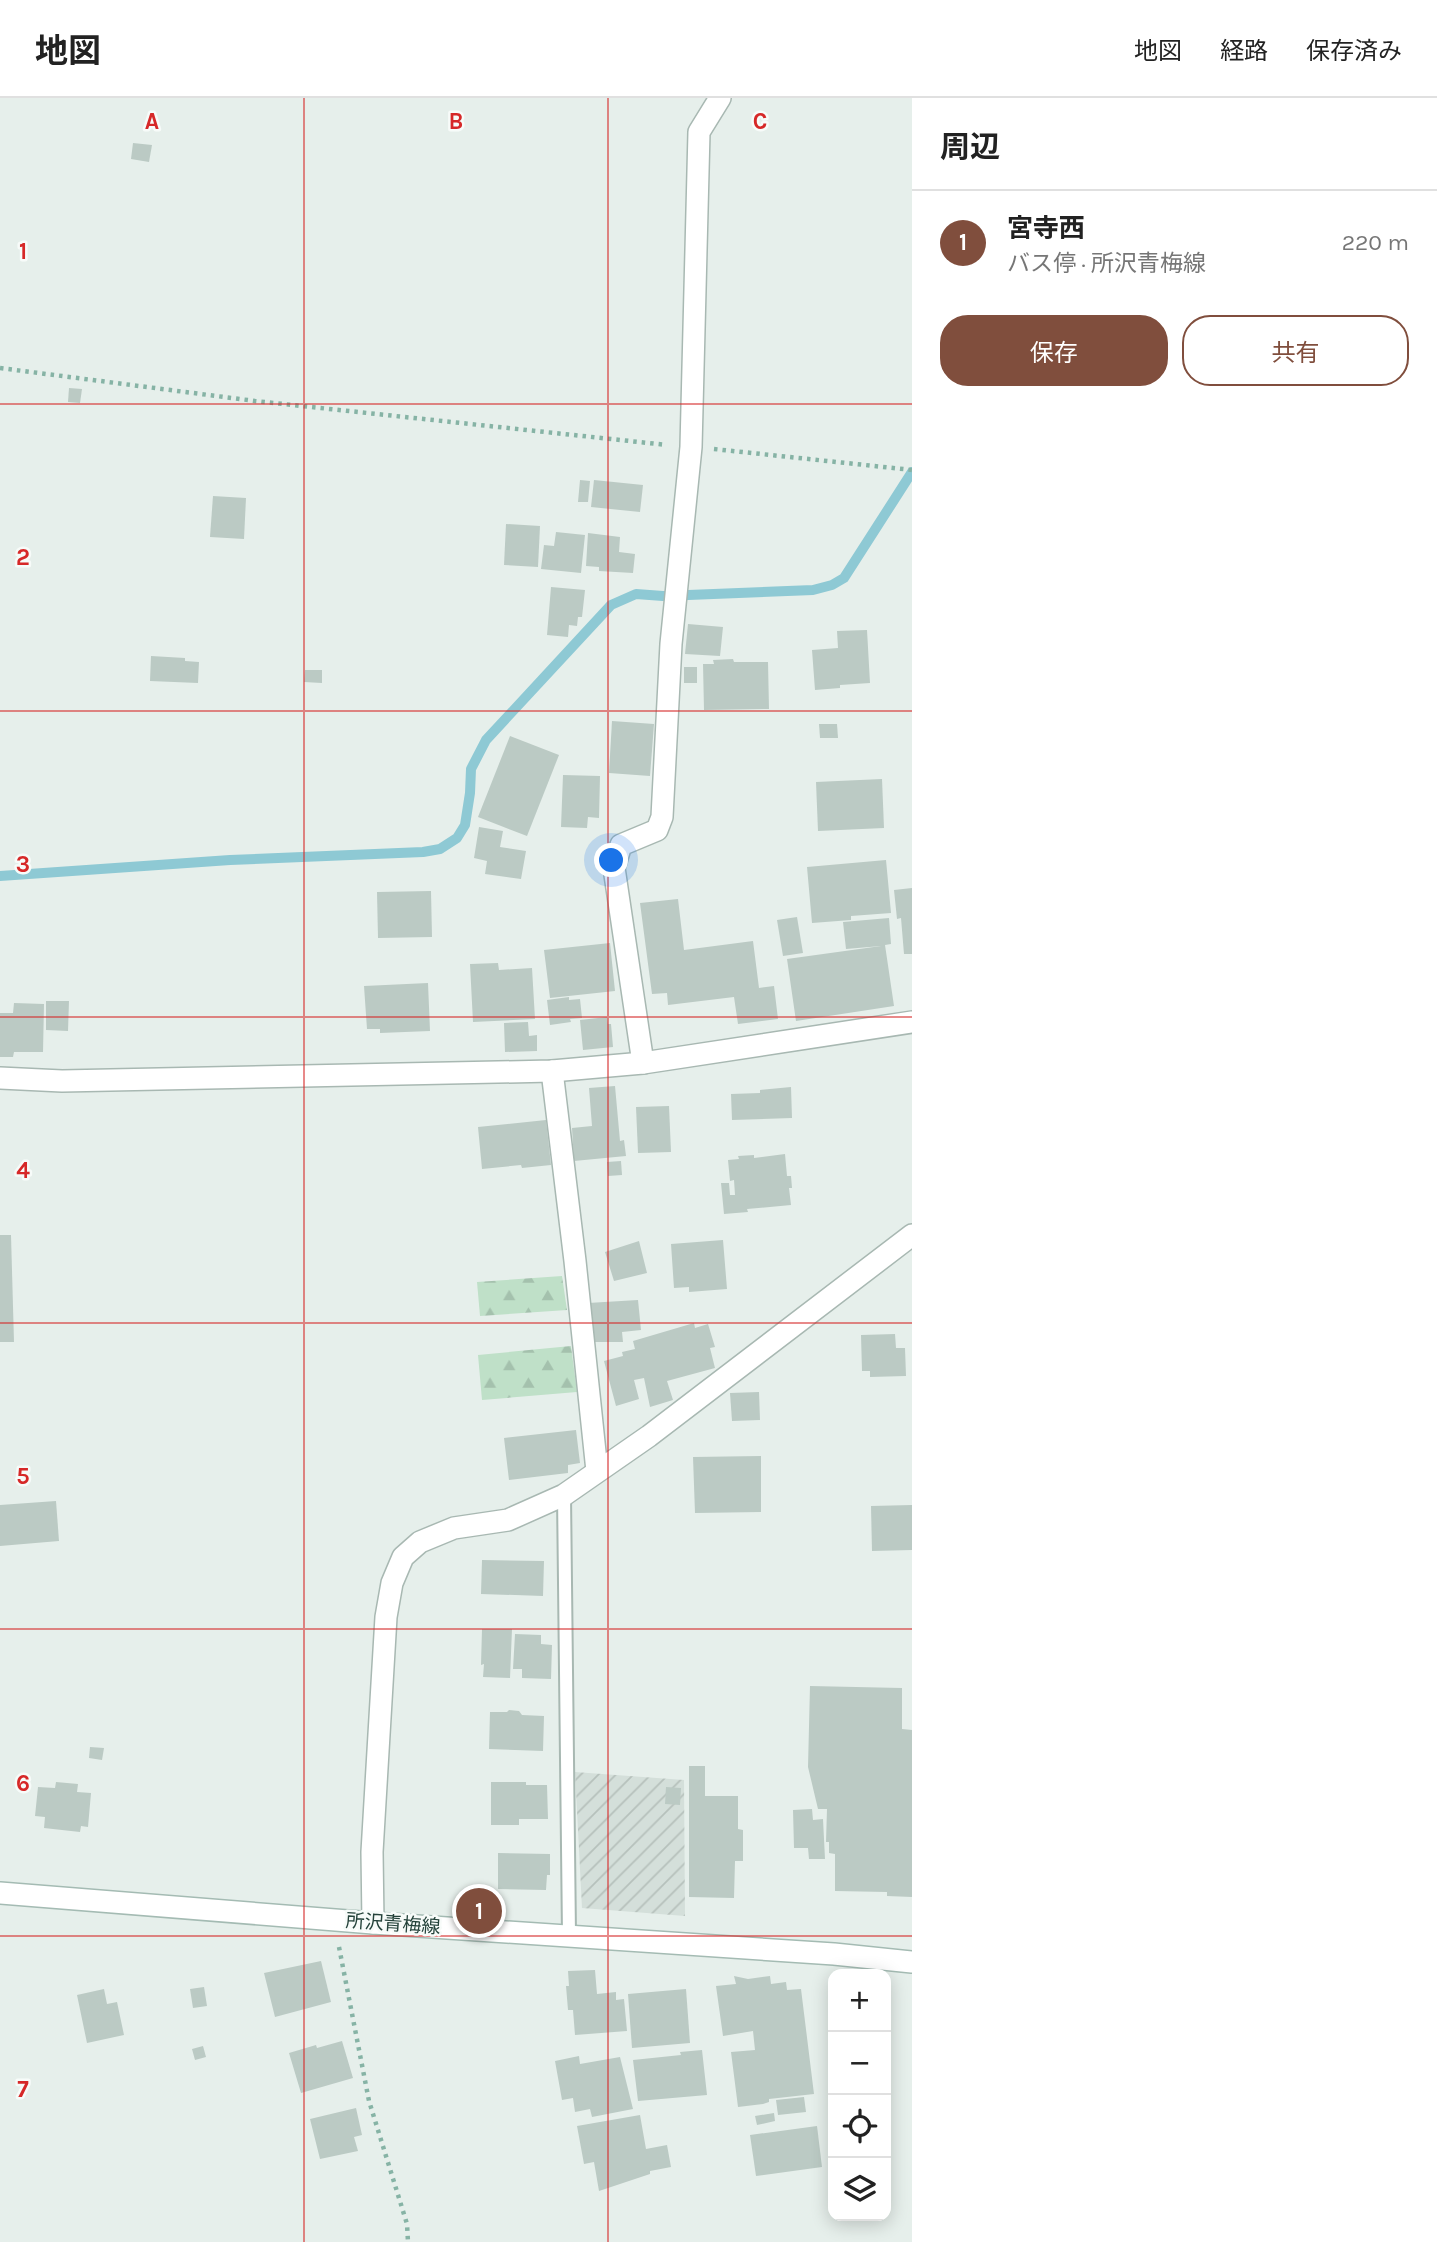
<!DOCTYPE html>
<html lang="ja">
<head>
<meta charset="utf-8">
<style>
  :root { --surface:#fff; --page:#f6f6f6; --text:#222; --muted:#767676; --line:#e0e0e0; --accent:#804e3d }
  body { margin:0; font-family:Karla,"Noto Sans JP",sans-serif; background:var(--page); color:var(--text) }
  .controls { position:absolute; right:21px; bottom:21px; display:grid; overflow:hidden; border-radius:14px; box-shadow:0 4px 18px #0003 }
  .controls button { width:63px; height:63px; display:grid; place-items:center; padding:0; border:0; border-bottom:2px solid var(--line); background:var(--surface); color:var(--text); font:35px sans-serif }
  .you { position:absolute; left:612px; top:763px; width:24px; height:24px; margin:-18px; border:5px solid #fff; border-radius:50%; background:#1a73e8; box-shadow:0 0 0 10px #1a73e833 }
  .badge { display:grid; place-items:center; width:46px; height:46px; border-radius:50%; background:var(--accent); color:#fff; font-size:23px; font-weight:700 }
  .pin { position:absolute; translate:-50% -50%; border:4px solid #fff; box-shadow:0 2px 7px #0006 }
  .list { margin:0; padding:0; list-style:none }
  h2 { display:flex; justify-content:space-between; align-items:center; height:91px; margin:0; padding:0 28px; font-size:30px }
  h2 small { font-size:23px; font-weight:400; color:var(--muted) }
  .list li { display:grid; grid-template-columns:46px 1fr auto; gap:21px; align-items:center; box-sizing:border-box; height:105px; padding:0 28px; border-top:2px solid var(--line) }
  .list b { display:block; font-size:26px; white-space:nowrap }
  .list p { margin:0; font-size:23px; white-space:nowrap; color:var(--muted) }
  .list em { font-size:23px; font-style:normal; color:var(--muted) }
  .actions { display:flex; gap:14px; padding:21px 28px }
  .actions a { flex:1; padding:16px 0; border:2px solid var(--accent); border-radius:28px; text-align:center; font-size:24px; color:var(--accent) }
  .actions .main { background:var(--accent); color:#fff }
  .icon { flex:none; width:38px; height:38px; fill:none; stroke:currentColor; stroke-width:2; stroke-linecap:round; stroke-linejoin:round }
  .map { position:relative; flex:none; width:912px; height:2144px; overflow:hidden }
  header { display:flex; align-items:center; gap:42px; box-sizing:border-box; height:98px; padding:0 35px; background:var(--surface); border-bottom:2px solid var(--line) }
  header strong { font-size:33px }
  nav { display:flex; gap:38px; margin-inline-start:auto; font-size:24px }
  main { display:flex }
  aside { flex:1; background:var(--surface) }
  .map>svg:first-child { display:block }
  .industrial { fill:url(#industrial-furrows) }
  .forest { fill:url(#forest-firs) }
  .lines { fill:none; stroke-linecap:round; stroke-linejoin:round }
  .stream { stroke:#8ec9d4; stroke-width:10 }
  .building { fill:#bbcac4 }
  .service-casing { stroke:#a8b8b2; stroke-width:16 }
  .minor-casing { stroke:#a8b8b2; stroke-width:24 }
  .tertiary-casing { stroke:#a8b8b2; stroke-width:24 }
  .secondary-casing { stroke:#a4bbb3; stroke-width:24 }
  .path { stroke:#86b3a5; stroke-width:4.5; stroke-dasharray:3.5 5; stroke-linecap:butt }
  .service { stroke:#fff; stroke-width:12 }
  .minor { stroke:#fff; stroke-width:21 }
  .tertiary { stroke:#fff; stroke-width:21 }
  .secondary { stroke:#fff; stroke-width:21 }
  .grid { fill:none; stroke:#d62828; stroke-width:2; stroke-opacity:0.55 }
  .labels { text-anchor:middle; dominant-baseline:central; stroke-width:5; stroke-linejoin:round; paint-order:stroke }
  .street-label { font-size:19px; fill:#24423a; stroke:#f7fbf9 }
  .grid-label { font-size:23px; text-anchor:middle; font-weight:bold; fill:#d62828; stroke:#f7fbf9; stroke-width:5; stroke-linejoin:round; paint-order:stroke }
</style>
</head>
<body>
<header>
<strong>地図</strong>
<nav><a>地図</a><a>経路</a><a>保存済み</a></nav>
</header>
<main>
<div class="map">
<svg width="912" height="2144" viewBox="0 0 912 2144">
  <defs>
    <pattern id="industrial-furrows" width="10" height="10" patternUnits="userSpaceOnUse" patternTransform="scale(1.75)"><rect width="10" height="10" fill="#d4dfda"/><path d="M-1 1l2-2M0 10L10 0M9 11l2-2" fill="none" stroke="#b6c1bc"/></pattern>
    <pattern id="forest-firs" width="22" height="20" patternUnits="userSpaceOnUse" patternTransform="scale(1.75)"><rect width="22" height="20" fill="#bfe0c8"/><path d="M5 1l3.5 6h-7zM16 11l3.5 6h-7z" fill="#a4c1ad"/></pattern>
  </defs>
  <rect width="100%" height="100%" fill="#e6efeb"/>
  <!-- industrial -->
  <polygon class="industrial" points="575,1674 684,1682 685,1818 582,1810"/>
  <!-- forest -->
  <g class="forest">
    <polygon points="562,1178 567,1212 480,1218 477,1184"/>
    <polygon points="571,1248 577,1294 482,1302 478,1257"/>
  </g>
  <g class="lines">
    <!-- stream -->
    <polyline class="stream" points="0,778 230,762 423,754 440,751 457,740 465,727 470,695 471,671 486,642 611,507 636,496 663,498 813,492 832,487 844,480 912,374"/>
  </g>
  <!-- building -->
  <g class="building">
    <polygon points="133,45 152,47 149,64 131,61"/>
    <polygon points="69,290 82,291 80,305 68,304"/>
    <polygon points="580,382 590,383 588,404 578,404"/>
    <polygon points="594,382 643,387 640,414 591,409"/>
    <polygon points="213,398 246,400 244,441 210,439"/>
    <polygon points="506,426 540,428 538,469 504,467"/>
    <polygon points="556,434 585,437 581,475 541,471 544,447 554,448"/>
    <polygon points="588,435 620,439 619,454 635,456 633,475 599,473 599,469 586,468"/>
    <polygon points="551,489 585,492 582,519 578,519 577,528 569,527 568,539 547,537"/>
    <polygon points="688,526 723,529 720,558 685,556"/>
    <polygon points="867,532 870,585 840,587 840,590 815,592 812,552 838,550 837,533"/>
    <polygon points="151,558 185,560 185,563 199,564 198,585 150,583"/>
    <polygon points="733,561 734,564 768,564 769,611 704,612 703,566 714,566 713,562"/>
    <rect x="684" y="569" width="13" height="16"/>
    <polygon points="305,572 322,572 322,585 304,584"/>
    <polygon points="612,623 654,626 650,678 609,675"/>
    <polygon points="819,626 837,626 838,640 820,640"/>
    <polygon points="510,638 559,657 527,738 478,719"/>
    <polygon points="563,677 600,678 599,720 588,719 587,730 561,729"/>
    <polygon points="882,681 884,730 818,733 816,684"/>
    <polygon points="479,729 503,733 500,749 526,753 521,781 485,776 487,763 474,760"/>
    <polygon points="886,762 891,815 851,818 851,822 812,825 807,769"/>
    <polygon points="912,790 912,856 904,856 901,820 897,821 894,792"/>
    <polygon points="431,793 432,839 378,840 377,794"/>
    <polygon points="678,801 684,852 753,843 759,890 774,888 778,921 738,926 734,899 668,907 667,895 652,896 640,805"/>
    <polygon points="797,819 803,855 783,858 777,822"/>
    <polygon points="889,820 891,846 885,847 894,908 796,923 787,861 881,848 846,851 843,824"/>
    <polygon points="610,845 615,893 550,900 544,852"/>
    <polygon points="498,865 499,872 532,870 535,921 473,924 470,866"/>
    <polygon points="428,885 430,933 380,935 380,931 367,931 364,888"/>
    <polygon points="569,899 569,902 580,901 582,920 570,921 571,924 550,927 547,902"/>
    <polygon points="46,903 69,903 68,933 46,932"/>
    <polygon points="14,905 44,906 43,954 14,954 13,959 0,959 0,915 13,915"/>
    <polygon points="607,919 608,926 611,926 613,949 583,952 580,922"/>
    <polygon points="528,924 529,938 537,937 537,953 505,954 504,925"/>
    <polygon points="615,988 620,1043 624,1042 626,1058 574,1063 572,1030 592,1028 589,990"/>
    <polygon points="791,989 792,1020 732,1022 731,996 760,995 760,992"/>
    <polygon points="669,1008 671,1054 638,1055 636,1009"/>
    <polygon points="546,1022 551,1067 522,1070 521,1067 482,1071 478,1029"/>
    <polygon points="785,1056 787,1078 791,1078 792,1090 789,1090 791,1107 747,1111 748,1114 724,1116 721,1085 729,1085 730,1097 735,1097 734,1082 730,1083 728,1062 739,1061 738,1058 754,1057 754,1060"/>
    <polygon points="621,1063 622,1077 608,1078 607,1064"/>
    <polygon points="0,1137 11,1137 14,1244 0,1244"/>
    <polygon points="723,1142 727,1191 689,1194 689,1189 674,1190 671,1146"/>
    <polygon points="639,1143 647,1175 614,1183 605,1154"/>
    <polygon points="638,1202 641,1232 622,1234 623,1244 591,1244 588,1205"/>
    <polygon points="694,1225 695,1230 708,1226 715,1249 710,1250 715,1270 667,1283 673,1302 650,1309 644,1280 634,1282 639,1301 616,1308 604,1263 623,1258 622,1254 635,1251 633,1243"/>
    <polygon points="895,1236 896,1250 905,1250 906,1278 870,1279 870,1273 862,1273 861,1237"/>
    <polygon points="759,1294 760,1322 732,1323 730,1295"/>
    <polygon points="576,1332 580,1365 568,1367 568,1375 509,1382 504,1340"/>
    <polygon points="761,1358 761,1414 695,1415 693,1359"/>
    <polygon points="56,1403 59,1443 0,1448 0,1407"/>
    <polygon points="912,1407 912,1452 872,1453 871,1408"/>
    <polygon points="482,1462 544,1463 543,1498 481,1496"/>
    <polygon points="482,1531 512,1531 510,1580 483,1579 484,1566 481,1567"/>
    <polygon points="515,1536 541,1537 541,1546 552,1547 551,1581 522,1580 522,1571 513,1571"/>
    <polygon points="810,1588 902,1590 902,1631 912,1632 912,1799 887,1798 887,1794 835,1793 835,1756 829,1755 829,1744 826,1744 827,1711 818,1711 808,1669"/>
    <polygon points="509,1612 519,1613 522,1617 544,1618 543,1653 489,1651 490,1614 507,1614"/>
    <polygon points="90,1649 104,1650 102,1662 89,1660"/>
    <polygon points="689,1668 705,1668 705,1698 738,1698 738,1731 743,1732 743,1763 735,1763 734,1800 689,1799"/>
    <polygon points="56,1684 78,1686 77,1694 91,1695 88,1729 81,1728 80,1734 44,1730 45,1719 35,1718 38,1689 55,1690"/>
    <polygon points="491,1684 526,1684 526,1687 547,1687 548,1721 519,1721 519,1727 491,1727"/>
    <polygon points="666,1689 681,1690 680,1707 665,1706"/>
    <polygon points="812,1711 813,1722 823,1721 825,1761 809,1761 808,1750 794,1750 793,1712"/>
    <polygon points="498,1755 550,1756 550,1777 547,1777 546,1792 498,1791"/>
    <polygon points="321,1863 331,1904 275,1919 264,1875"/>
    <polygon points="595,1872 597,1896 616,1894 616,1902 624,1901 627,1933 575,1937 573,1912 568,1912 566,1888 569,1888 568,1873"/>
    <polygon points="734,1878 748,1881 770,1878 771,1886 786,1884 787,1892 801,1891 814,1996 769,2001 769,2004 763,2006 738,2009 731,1954 755,1952 753,1933 723,1938 716,1888 736,1886"/>
    <polygon points="204,1889 207,1908 193,1910 190,1891"/>
    <polygon points="104,1891 107,1906 117,1904 124,1937 87,1945 77,1897"/>
    <polygon points="686,1891 690,1945 632,1950 628,1896"/>
    <polygon points="342,1943 353,1980 301,1995 289,1955 316,1947 317,1950"/>
    <polygon points="203,1948 206,1959 195,1962 192,1951"/>
    <polygon points="702,1952 707,1997 638,2003 633,1962 681,1957 680,1954"/>
    <polygon points="579,1958 580,1966 620,1959 633,2011 592,2019 590,2011 575,2014 573,2000 562,2002 555,1963"/>
    <polygon points="804,1999 806,2014 778,2017 776,2002"/>
    <polygon points="356,2010 362,2037 354,2039 358,2053 320,2061 310,2021"/>
    <polygon points="774,2015 775,2023 757,2027 755,2018"/>
    <polygon points="640,2017 646,2051 667,2047 671,2069 650,2073 650,2076 599,2093 594,2064 584,2066 577,2028"/>
    <polygon points="817,2028 822,2069 756,2078 750,2037"/>
  </g>
  <g class="lines">
    <!-- service casing -->
    <g class="service-casing">
      <polyline id="service" points="564,1397 569,1837"/>
    </g>
    <!-- minor casing -->
    <g class="minor-casing">
      <g id="minor">
        <polyline points="643,965 614,770 621,747 657,732 662,719 671,546 691,349 699,34 720,0"/>
        <polyline points="552,973 575,1163 597,1373"/>
        <polyline points="373,1825 372,1754 386,1519 392,1485 403,1459 420,1444 454,1430 508,1422 564,1397 649,1338 912,1137"/>
      </g>
    </g>
    <!-- tertiary casing -->
    <g class="tertiary-casing">
      <polyline id="tertiary" points="0,980 62,983 552,973 643,965 912,924"/>
    </g>
    <!-- secondary casing -->
    <g class="secondary-casing">
      <polyline id="secondary" points="0,1795 373,1825 834,1856 912,1864"/>
    </g>
    <!-- path -->
    <g class="path">
      <polyline points="0,270 255,303 667,347"/>
      <polyline points="714,351 912,372"/>
      <polyline points="339,1849 369,2003 407,2126 408,2144"/>
    </g>
    <!-- service -->
    <use href="#service" class="service"/>
    <!-- minor -->
    <use href="#minor" class="minor"/>
    <!-- tertiary -->
    <use href="#tertiary" class="tertiary"/>
    <!-- secondary -->
    <use href="#secondary" class="secondary"/>
  </g>
  <!-- grid -->
  <path class="grid" d="M 304,0 L 304,2144M 608,0 L 608,2144M 0,306 L 912,306M 0,613 L 912,613M 0,919 L 912,919M 0,1225 L 912,1225M 0,1531 L 912,1531M 0,1838 L 912,1838"/>
  <g class="labels">
    <!-- street labels -->
    <g class="street-label">
      <text transform="translate(393 1826) rotate(4)">所沢青梅線</text>
    </g>
  </g>
  <g class="grid-label">
    <text x="152" y="31">A</text>
    <text x="456" y="31">B</text>
    <text x="760" y="31">C</text>
    <text x="23" y="161">1</text>
    <text x="23" y="467">2</text>
    <text x="23" y="774">3</text>
    <text x="23" y="1080">4</text>
    <text x="23" y="1386">5</text>
    <text x="23" y="1693">6</text>
    <text x="23" y="1999">7</text>
  </g>
</svg>
<div class="controls">
<button>+</button>
<button>−</button>
<button><svg class="icon" aria-label="locate" viewBox="0 0 24 24"><circle cx="12" cy="12" r="6"/><path d="M12 2v4M12 18v4M2 12h4M18 12h4"/></svg></button>
<button><svg class="icon" aria-label="layers" viewBox="0 0 24 24"><path d="M12 4l9 5-9 5-9-5zM3 14l9 5 9-5"/></svg></button>
</div>
<div class="you"></div>
<div class="pin badge" style="left:479px;top:1813px">1</div>
</div>
<aside>
<h2>周辺<small></small></h2>
<ul class="list">
<li><span class="badge">1</span><div><b>宮寺西</b><p>バス停 · 所沢青梅線</p></div><em>220 m</em></li>
</ul>
<div class="actions"><a class="main">保存</a><a>共有</a></div>
</aside>
</main>
</body>
</html>
